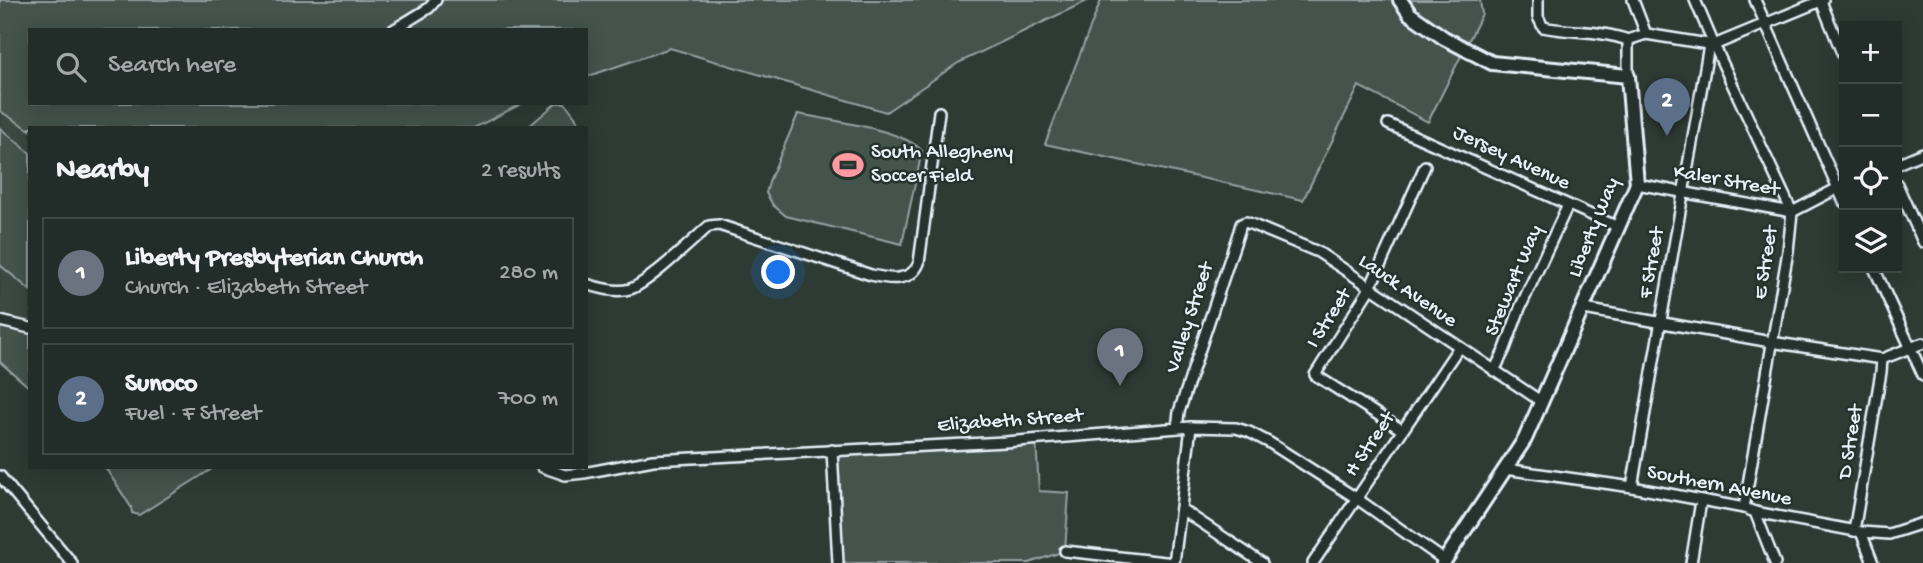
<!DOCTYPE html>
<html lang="en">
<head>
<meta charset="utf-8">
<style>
  :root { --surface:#222c28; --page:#2a3430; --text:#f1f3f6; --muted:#a2a7a8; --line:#3f4845; --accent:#ff9aa2 }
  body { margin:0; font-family:"Gochi Hand",sans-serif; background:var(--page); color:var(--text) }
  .controls { position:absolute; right:21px; top:21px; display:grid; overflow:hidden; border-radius:0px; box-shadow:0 4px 18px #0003 }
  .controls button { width:63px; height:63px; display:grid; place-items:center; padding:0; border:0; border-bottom:2px solid var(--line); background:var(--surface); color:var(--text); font:35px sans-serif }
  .you { position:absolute; left:779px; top:273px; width:24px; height:24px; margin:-18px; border:5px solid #fff; border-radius:50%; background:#1a73e8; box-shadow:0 0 0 10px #1a73e833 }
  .badge { display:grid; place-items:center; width:46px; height:46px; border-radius:50%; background:var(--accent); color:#fff; font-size:23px; font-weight:700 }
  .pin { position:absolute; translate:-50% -58px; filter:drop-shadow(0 2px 4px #0008) }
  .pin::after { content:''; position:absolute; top:37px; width:24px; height:21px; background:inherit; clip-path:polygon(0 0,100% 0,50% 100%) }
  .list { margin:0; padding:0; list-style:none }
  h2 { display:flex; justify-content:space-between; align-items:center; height:91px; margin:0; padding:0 28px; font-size:30px }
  h2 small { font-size:23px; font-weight:400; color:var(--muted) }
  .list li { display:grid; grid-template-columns:46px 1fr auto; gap:21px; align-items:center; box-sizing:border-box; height:112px; margin:0 14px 14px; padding:0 14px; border:2px solid var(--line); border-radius:0px }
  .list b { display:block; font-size:26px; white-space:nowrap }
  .list p { margin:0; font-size:23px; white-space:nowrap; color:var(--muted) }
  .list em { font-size:23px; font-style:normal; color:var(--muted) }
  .icon { flex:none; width:38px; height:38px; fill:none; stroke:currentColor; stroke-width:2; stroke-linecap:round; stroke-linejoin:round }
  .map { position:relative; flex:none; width:1923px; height:563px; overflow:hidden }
  .search { position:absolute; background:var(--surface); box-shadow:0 4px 18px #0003; left:28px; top:28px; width:560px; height:77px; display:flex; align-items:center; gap:18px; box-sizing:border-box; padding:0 24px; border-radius:0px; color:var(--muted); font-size:26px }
  .panel { position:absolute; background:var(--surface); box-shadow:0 4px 18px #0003; left:28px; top:126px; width:560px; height:343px; border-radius:0px }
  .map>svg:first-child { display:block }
  .built { fill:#3b4843 }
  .green { fill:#45524e; stroke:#96a2a3; stroke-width:2 }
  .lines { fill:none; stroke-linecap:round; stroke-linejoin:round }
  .street-casing { stroke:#e8f1f8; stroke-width:14 }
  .secondary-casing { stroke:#e8f1f8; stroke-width:18 }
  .street { stroke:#26332d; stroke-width:9 }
  .secondary { stroke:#26332d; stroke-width:12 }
  .labels { text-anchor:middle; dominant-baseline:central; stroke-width:5; stroke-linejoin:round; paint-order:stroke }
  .poi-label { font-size:21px; fill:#e8f1f8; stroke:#26332d; text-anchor:start }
  .street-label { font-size:21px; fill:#e8f1f8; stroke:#26332d }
</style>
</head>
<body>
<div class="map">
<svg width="1923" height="563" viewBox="0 0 1923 563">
  <rect width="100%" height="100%" fill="#2e3b35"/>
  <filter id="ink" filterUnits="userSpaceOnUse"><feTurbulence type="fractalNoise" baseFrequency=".0143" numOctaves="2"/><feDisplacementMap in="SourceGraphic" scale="14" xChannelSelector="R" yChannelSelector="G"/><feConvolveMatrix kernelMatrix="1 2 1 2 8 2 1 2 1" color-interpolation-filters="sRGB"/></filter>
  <g filter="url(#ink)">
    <!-- built -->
    <polygon class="built" points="0,111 30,130 30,388 0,362"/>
    <!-- green -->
    <g class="green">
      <polygon points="0,0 1089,0 958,63 886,112 670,48 586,77 586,30 30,30 30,103 523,103 474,128 30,128 30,130 0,111"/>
      <polygon points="1101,0 1480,0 1482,14 1428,122 1359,86 1303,200 1045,144"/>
      <polygon points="556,103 565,103 575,116 581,128 527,128"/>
      <path d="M 798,114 C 828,120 904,129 922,151 L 902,244 L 786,216 L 773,205 L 766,193 L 770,179 Z"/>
      <polygon points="0,128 30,153 30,290 0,265"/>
      <polygon points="0,326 30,333 30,388 0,362"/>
      <polygon points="1036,439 1039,491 1069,493 1065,551 1029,563 838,563 832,450"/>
      <polygon points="105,467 215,467 139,515 132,513 131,507"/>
    </g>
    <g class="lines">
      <!-- street casing -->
      <g class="street-casing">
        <g id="street">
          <path d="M 1538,0 L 1538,17 L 1543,27 C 1572,33 1600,30 1628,40"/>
          <polyline points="1633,0 1646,34"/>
          <polyline points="1695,0 1714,45 1792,212 1788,251 1744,508"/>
          <polyline points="1755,0 1844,202"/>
          <polyline points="1821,1 1844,58"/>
          <polyline points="393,30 429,8 436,0"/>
          <polyline points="1628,40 1646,34 1714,45 1823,0"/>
          <polyline points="1628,40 1628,76"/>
          <polyline points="1388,124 1618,227"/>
          <polyline points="1897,164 1923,153"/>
          <polyline points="1637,184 1792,212 1844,185"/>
          <polyline points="1897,184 1923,242"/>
          <polyline points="1874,268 1923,375"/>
          <path d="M 586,284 C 599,288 616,293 630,289 C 646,285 694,239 709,226 L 719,225 L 871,275 C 888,279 911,283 919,263 L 939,112"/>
          <polyline points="1584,309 1771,342 1882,359 1923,343"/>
          <polyline points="0,321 30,328"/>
          <polyline points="1494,371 1505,349 1520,308 1568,205"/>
          <polyline points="1177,428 1179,412 1239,231 1241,224 1246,222 1318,252 1542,402"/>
          <polyline points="1402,430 1315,375 1370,288 1425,166"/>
          <polyline points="832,450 838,563"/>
          <polyline points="542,467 565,475 584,473 653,460 1005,442 1191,427 1236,428 1249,432 1270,443 1356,498 1444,560"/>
          <polyline points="1505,469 1632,487 1744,508 1755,512 1861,532 1889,534 1923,523"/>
          <polyline points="0,476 72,563"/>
          <polyline points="1632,487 1709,45"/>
          <polyline points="1181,509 1262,563"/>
          <polyline points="1755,512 1775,563"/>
          <polyline points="1854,531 1881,372 1882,359"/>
          <polyline points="1861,532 1873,563"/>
          <polyline points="1065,551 1174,563"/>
          <polyline points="1174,563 1191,427"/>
          <polyline points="1313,563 1459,347"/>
          <polyline points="1691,563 1701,501"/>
        </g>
      </g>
      <!-- secondary casing -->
      <g class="secondary-casing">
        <polyline id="secondary" points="1400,0 1410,14 1444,38 1492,63 1628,76 1637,184 1525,439 1443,563"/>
      </g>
      <!-- street -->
      <use href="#street" class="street"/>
      <!-- secondary -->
      <use href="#secondary" class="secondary"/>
    </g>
  </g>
  <!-- icons -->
  <defs>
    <g id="stadium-bare" transform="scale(2.415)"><path d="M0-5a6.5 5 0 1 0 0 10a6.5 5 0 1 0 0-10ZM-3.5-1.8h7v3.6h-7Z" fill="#ff9aa2" stroke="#26332d" stroke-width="2.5" paint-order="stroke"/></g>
  </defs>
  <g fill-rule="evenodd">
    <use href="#stadium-bare" x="848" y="165"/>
  </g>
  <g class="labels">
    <!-- poi labels -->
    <g class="poi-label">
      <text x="871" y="153">South Allegheny<tspan x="871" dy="24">Soccer Field</tspan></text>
    </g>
    <!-- street labels -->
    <g class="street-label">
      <text transform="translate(1511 159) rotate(25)">Jersey Avenue</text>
      <text transform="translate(1726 182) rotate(10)">Kaler Street</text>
      <text transform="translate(1595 228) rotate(-68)">Liberty Way</text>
      <text transform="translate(1653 263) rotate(-80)">F Street</text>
      <text transform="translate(1767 263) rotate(-81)">E Street</text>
      <text transform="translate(1515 281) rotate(-67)">Stewart Way</text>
      <text transform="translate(1407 292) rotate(34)">Lauck Avenue</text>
      <text transform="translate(1191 318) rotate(-72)">Valley Street</text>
      <text transform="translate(1330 319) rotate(-58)">I Street</text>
      <text transform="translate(1010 422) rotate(-4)">Elizabeth Street</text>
      <text transform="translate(1852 442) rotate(-81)">D Street</text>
      <text transform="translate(1371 445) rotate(-56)">H Street</text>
      <text transform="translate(1719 487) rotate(11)">Southern Avenue</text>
    </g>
  </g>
</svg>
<div class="controls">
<button>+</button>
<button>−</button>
<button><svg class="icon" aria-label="locate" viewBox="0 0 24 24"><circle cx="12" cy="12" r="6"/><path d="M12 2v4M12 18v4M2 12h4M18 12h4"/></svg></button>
<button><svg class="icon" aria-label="layers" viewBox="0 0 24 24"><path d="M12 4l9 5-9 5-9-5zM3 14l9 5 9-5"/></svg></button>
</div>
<div class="you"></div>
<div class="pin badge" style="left:1120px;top:386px;background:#6b7280">1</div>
<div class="pin badge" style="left:1667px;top:136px;background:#5c6f8a">2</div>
<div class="search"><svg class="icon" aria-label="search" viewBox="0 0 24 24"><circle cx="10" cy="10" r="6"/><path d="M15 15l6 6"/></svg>Search here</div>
<section class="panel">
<h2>Nearby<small>2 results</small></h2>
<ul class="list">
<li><span class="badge" style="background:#6b7280">1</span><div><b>Liberty Presbyterian Church</b><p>Church · Elizabeth Street</p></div><em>280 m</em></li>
<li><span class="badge" style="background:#5c6f8a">2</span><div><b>Sunoco</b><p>Fuel · F Street</p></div><em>700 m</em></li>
</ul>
</section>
</div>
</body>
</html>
